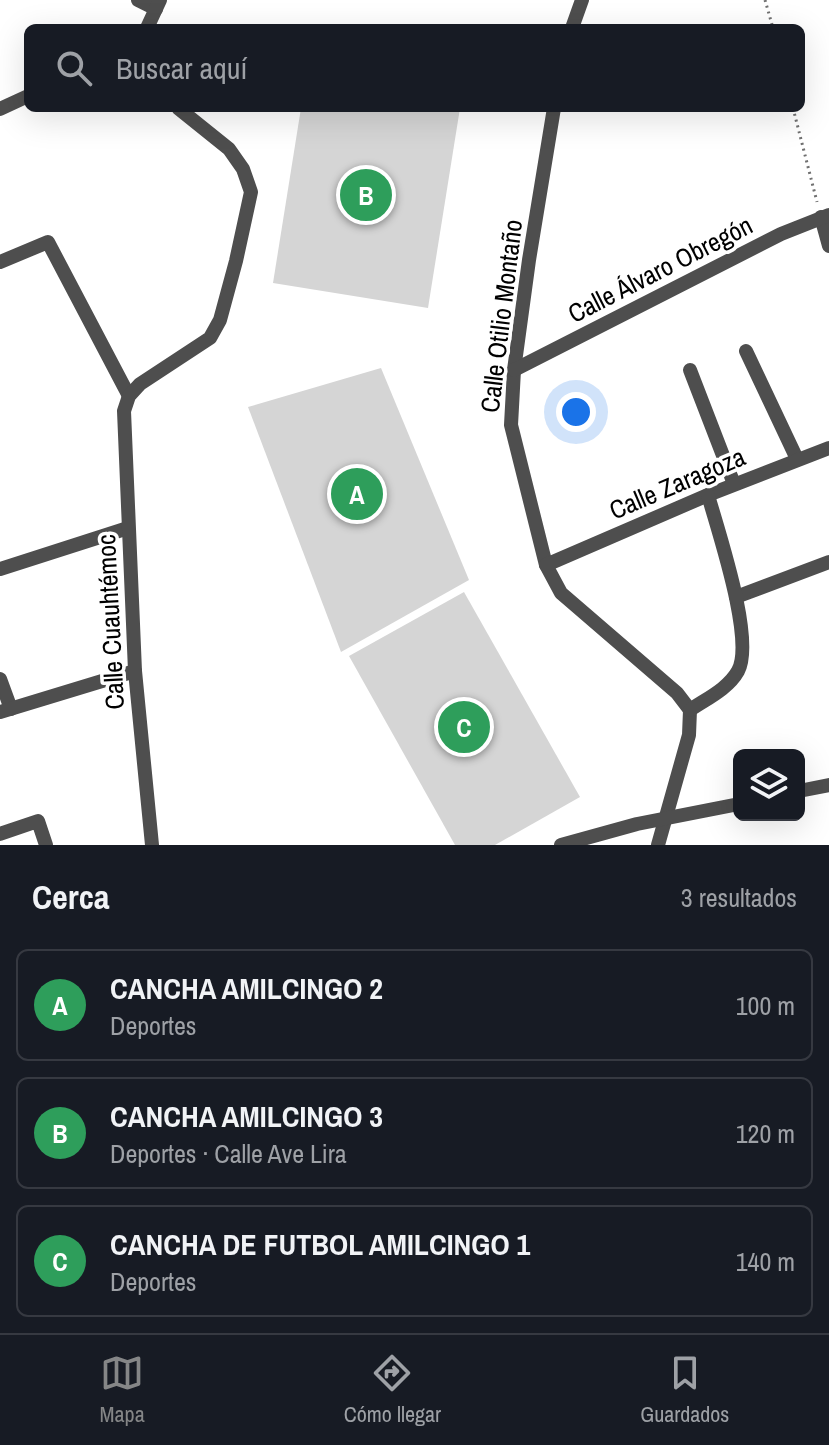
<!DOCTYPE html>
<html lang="es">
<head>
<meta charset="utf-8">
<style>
  :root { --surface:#171b24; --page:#242831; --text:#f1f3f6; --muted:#9ea1a6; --line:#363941; --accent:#858687 }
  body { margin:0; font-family:"Archivo Narrow",sans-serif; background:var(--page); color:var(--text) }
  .controls { position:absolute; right:24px; bottom:24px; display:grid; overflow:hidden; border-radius:12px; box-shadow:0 8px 32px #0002 }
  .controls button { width:72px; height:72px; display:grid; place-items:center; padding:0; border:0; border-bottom:2px solid var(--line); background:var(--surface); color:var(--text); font:40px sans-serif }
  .you { position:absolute; left:576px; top:412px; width:28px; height:28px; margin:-20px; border:6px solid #fff; border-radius:50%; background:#1a73e8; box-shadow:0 0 0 12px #1a73e833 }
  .badge { display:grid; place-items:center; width:52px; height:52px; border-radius:50%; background:var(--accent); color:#fff; font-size:26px; font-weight:700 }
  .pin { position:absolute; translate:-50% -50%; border:4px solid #fff; box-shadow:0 2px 8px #0006 }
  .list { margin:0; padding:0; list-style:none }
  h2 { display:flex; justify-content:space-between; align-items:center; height:104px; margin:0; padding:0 32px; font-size:34px }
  h2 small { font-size:26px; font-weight:400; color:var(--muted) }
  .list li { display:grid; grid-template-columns:52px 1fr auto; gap:24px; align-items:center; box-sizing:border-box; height:112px; margin:0 16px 16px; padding:0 16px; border:2px solid var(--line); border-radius:12px }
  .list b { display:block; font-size:30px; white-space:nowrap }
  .list p { margin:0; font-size:26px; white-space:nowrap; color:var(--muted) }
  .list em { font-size:26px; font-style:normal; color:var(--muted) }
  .icon { flex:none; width:44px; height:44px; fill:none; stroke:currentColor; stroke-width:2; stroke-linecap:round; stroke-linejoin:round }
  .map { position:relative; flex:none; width:829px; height:845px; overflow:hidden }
  .search { position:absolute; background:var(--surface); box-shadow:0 8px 32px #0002; left:24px; right:24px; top:24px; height:88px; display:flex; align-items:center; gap:20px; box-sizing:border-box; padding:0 28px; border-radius:12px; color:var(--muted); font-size:30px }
  .sheet { height:488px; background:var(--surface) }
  nav { display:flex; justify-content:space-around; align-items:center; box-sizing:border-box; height:112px; border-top:2px solid var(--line); background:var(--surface); font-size:22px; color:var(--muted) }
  nav a { display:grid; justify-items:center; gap:4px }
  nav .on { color:var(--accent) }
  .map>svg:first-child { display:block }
  .garden { fill:#d5d5d5 }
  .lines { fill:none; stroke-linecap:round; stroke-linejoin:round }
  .path { stroke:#707070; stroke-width:3; stroke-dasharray:2 4; stroke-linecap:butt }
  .street { stroke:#4e4e4e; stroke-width:14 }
  .labels { text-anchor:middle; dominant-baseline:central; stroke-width:7; stroke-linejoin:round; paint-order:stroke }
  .street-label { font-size:26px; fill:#000; stroke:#fff }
</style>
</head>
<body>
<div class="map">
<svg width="829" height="845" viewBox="0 0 829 845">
  <rect width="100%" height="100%" fill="#fff"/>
  <!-- garden -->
  <g class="garden">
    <polygon points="301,108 460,108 428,308 273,283"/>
    <polygon points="381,368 469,580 341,652 248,407"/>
    <polygon points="464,592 580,797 495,845 455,845 349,656"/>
  </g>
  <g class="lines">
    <!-- path -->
    <g class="path">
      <polyline points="765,0 773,28"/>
      <polyline points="793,108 817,202"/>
    </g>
    <!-- street -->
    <g class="street">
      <polyline points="138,0 156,9"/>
      <polyline points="147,28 160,0"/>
      <polyline points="572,28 582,0"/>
      <polyline points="554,108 529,260 514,370 511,425 546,565 561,593 677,693 690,710 689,735 658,845"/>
      <polyline points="0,109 28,96"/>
      <polyline points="821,217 829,246"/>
      <polyline points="0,262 48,242 129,396"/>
      <polyline points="746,351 797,459"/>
      <polyline points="514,370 781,234 829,215"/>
      <polyline points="690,370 734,484"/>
      <polyline points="546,565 708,495 829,448"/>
      <polyline points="0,569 128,528"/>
      <polyline points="736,597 829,562"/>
      <polyline points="0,679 11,709"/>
      <path d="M 690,710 C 706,699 728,689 738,671 C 755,640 718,531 708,495"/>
      <polyline points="0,712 135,671"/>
      <polyline points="799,791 829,785"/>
      <polyline points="0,834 38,821 46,845"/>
      <polyline points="152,845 135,671 124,411 129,396 140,384 210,338 220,320 236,261 251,192 243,169 229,149 178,108"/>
      <polyline points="561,845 637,824 739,804"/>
    </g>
  </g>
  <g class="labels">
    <!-- street labels -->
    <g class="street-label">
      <text transform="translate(660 269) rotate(-27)">Calle Álvaro Obregón</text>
      <text transform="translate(501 316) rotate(-83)">Calle Otilio Montaño</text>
      <text transform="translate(677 483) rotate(-23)">Calle Zaragoza</text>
      <text transform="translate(110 622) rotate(-93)">Calle Cuauhtémoc</text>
    </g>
  </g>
</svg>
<div class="controls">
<button><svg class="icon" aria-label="layers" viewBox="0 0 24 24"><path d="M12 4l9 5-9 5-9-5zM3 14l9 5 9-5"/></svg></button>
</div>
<div class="you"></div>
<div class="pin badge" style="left:357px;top:494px;background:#2e9e5b">A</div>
<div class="pin badge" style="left:366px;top:195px;background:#2e9e5b">B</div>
<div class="pin badge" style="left:464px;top:727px;background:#2e9e5b">C</div>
<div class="search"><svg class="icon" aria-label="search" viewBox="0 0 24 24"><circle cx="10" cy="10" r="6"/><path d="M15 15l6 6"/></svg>Buscar aquí</div>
</div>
<section class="sheet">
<h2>Cerca<small>3 resultados</small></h2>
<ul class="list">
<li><span class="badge" style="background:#2e9e5b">A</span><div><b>CANCHA AMILCINGO 2</b><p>Deportes</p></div><em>100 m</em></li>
<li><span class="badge" style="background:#2e9e5b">B</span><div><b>CANCHA AMILCINGO 3</b><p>Deportes · Calle Ave Lira</p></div><em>120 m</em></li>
<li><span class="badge" style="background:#2e9e5b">C</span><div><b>CANCHA DE FUTBOL AMILCINGO 1</b><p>Deportes</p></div><em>140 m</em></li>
</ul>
</section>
<nav>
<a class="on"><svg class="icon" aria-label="map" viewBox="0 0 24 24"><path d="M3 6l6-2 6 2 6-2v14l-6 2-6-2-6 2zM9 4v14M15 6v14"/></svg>Mapa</a>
<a><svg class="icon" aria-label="directions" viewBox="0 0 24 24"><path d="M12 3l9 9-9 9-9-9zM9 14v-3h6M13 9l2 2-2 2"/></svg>Cómo llegar</a>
<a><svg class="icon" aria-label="saved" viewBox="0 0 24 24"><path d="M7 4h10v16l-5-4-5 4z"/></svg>Guardados</a>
</nav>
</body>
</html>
